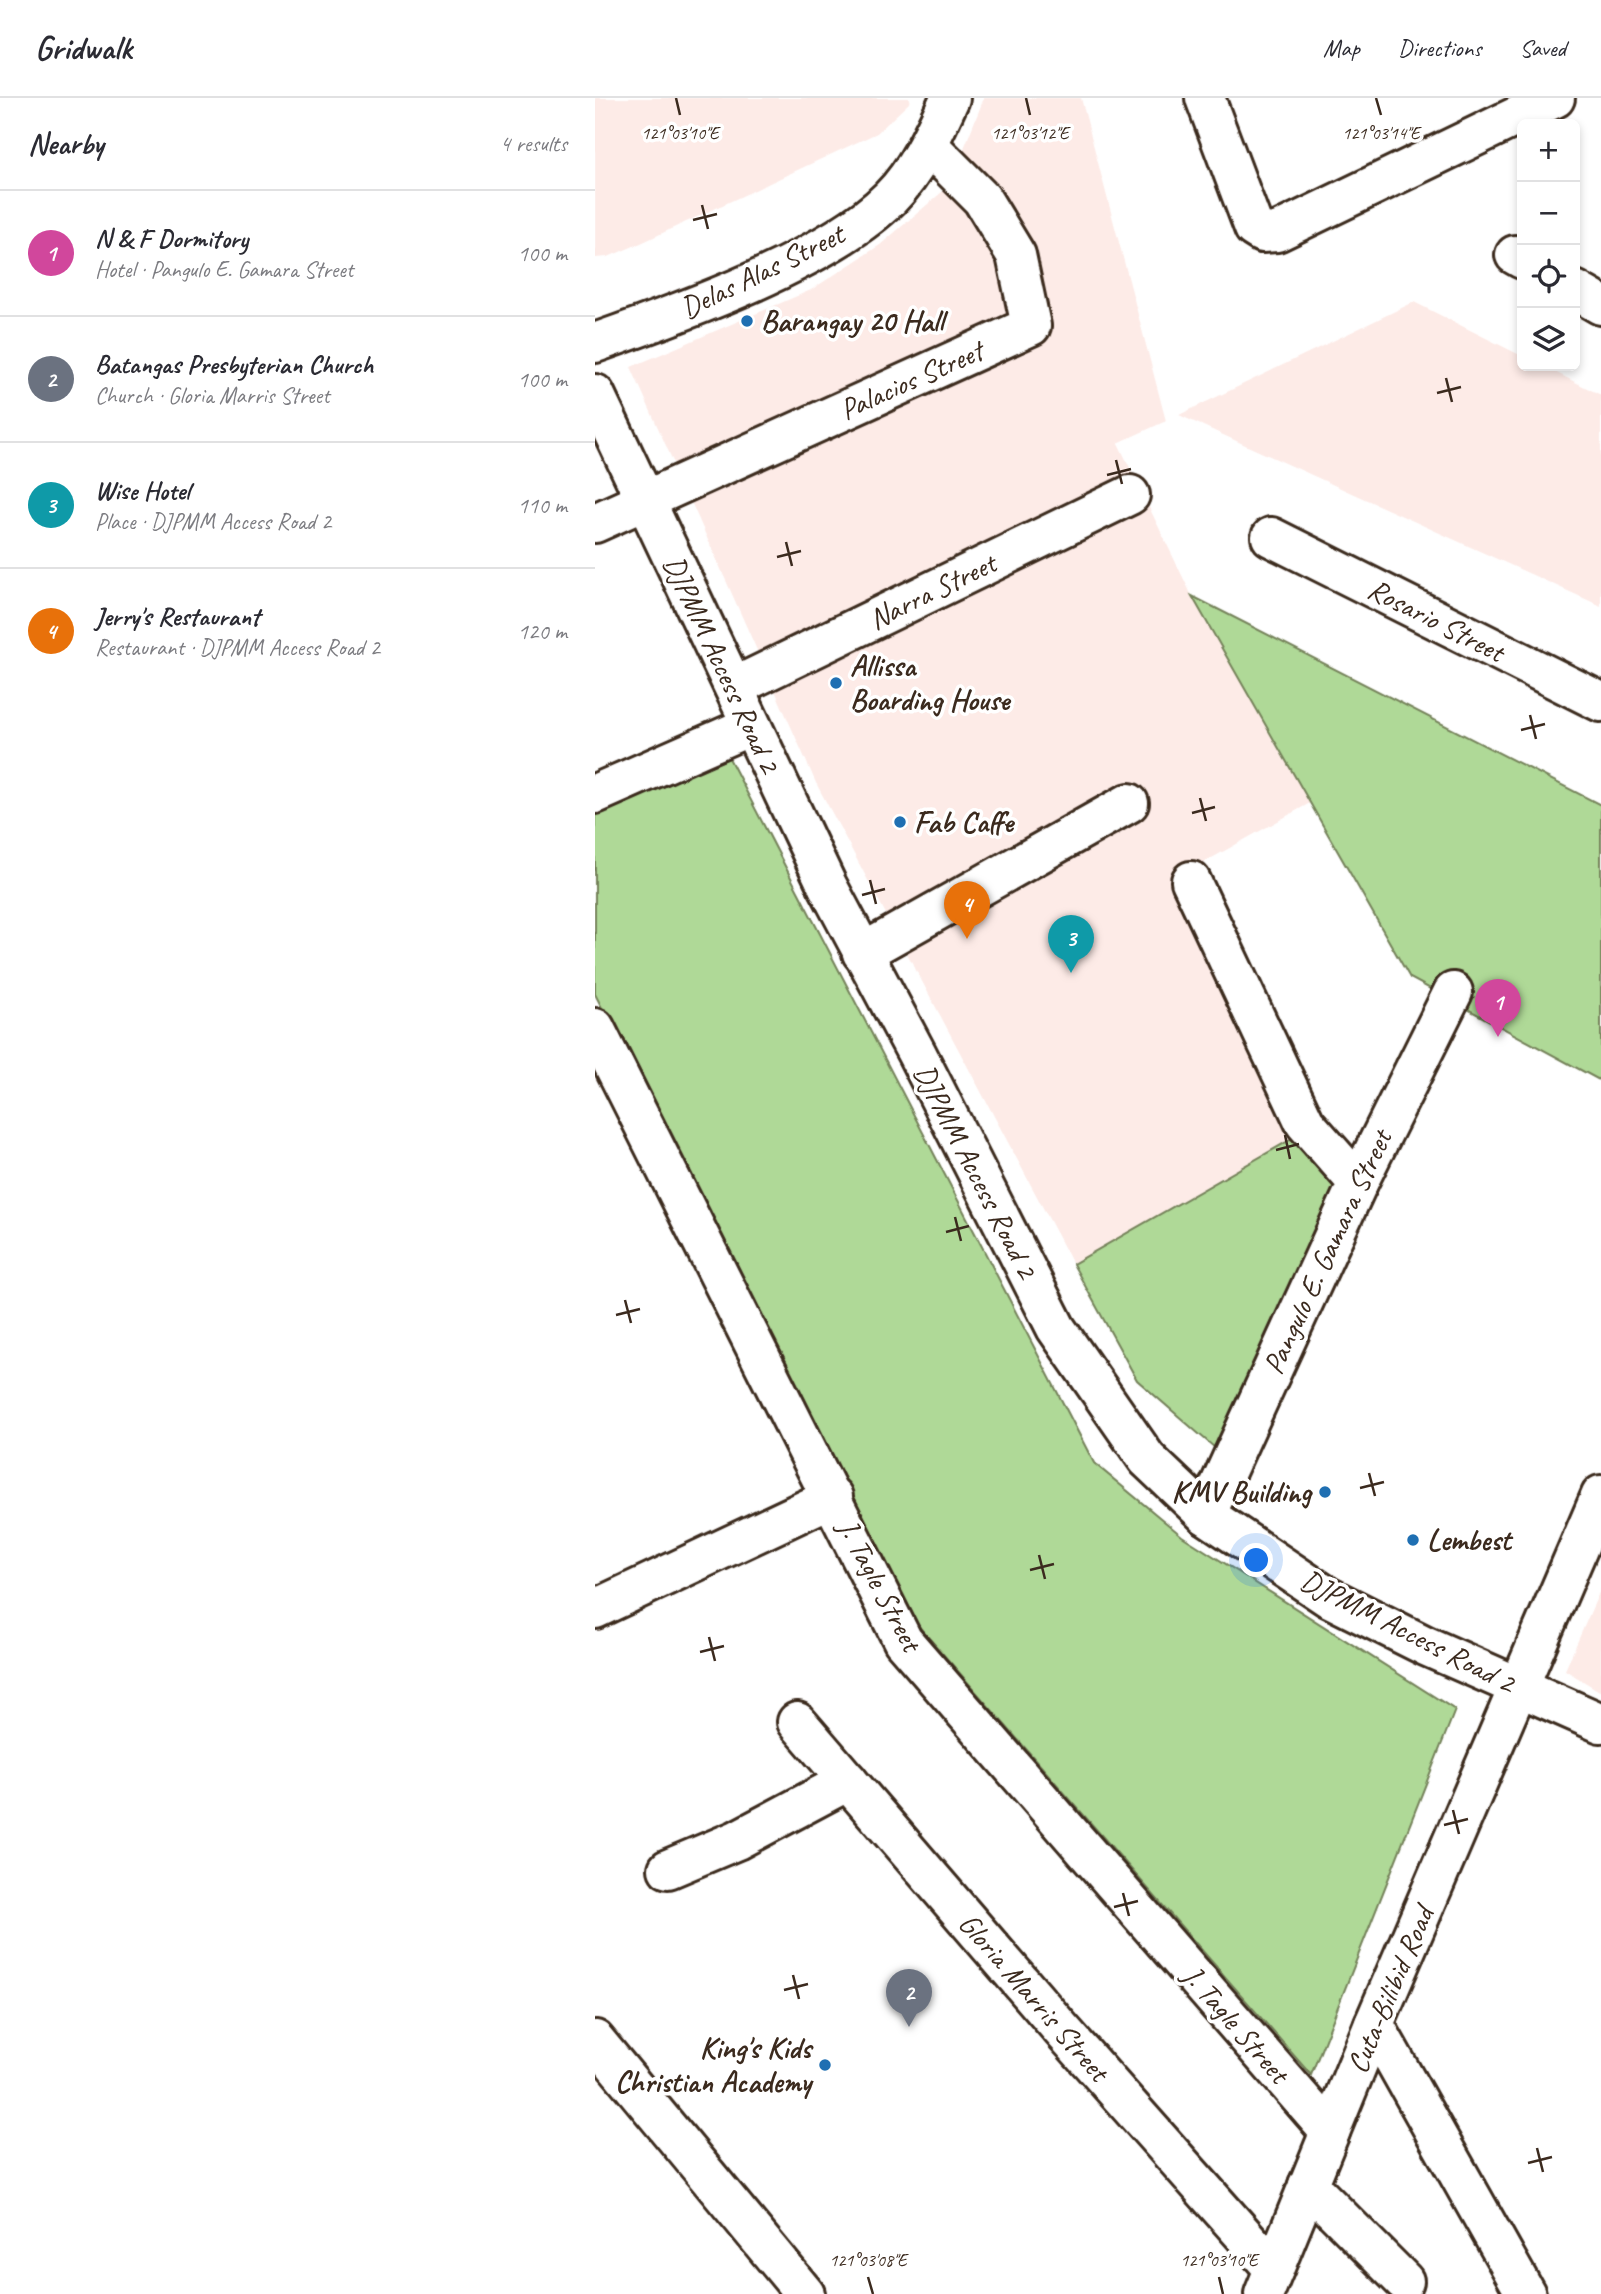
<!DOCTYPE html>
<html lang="en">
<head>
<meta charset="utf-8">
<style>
  :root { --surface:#fff; --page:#f2f2f3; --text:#2b2b33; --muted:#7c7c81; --line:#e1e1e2; --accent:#1f6fb2 }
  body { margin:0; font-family:Caveat,sans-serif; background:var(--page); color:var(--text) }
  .controls { position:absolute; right:21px; top:21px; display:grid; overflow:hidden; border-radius:10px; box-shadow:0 4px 10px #0003 }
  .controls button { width:63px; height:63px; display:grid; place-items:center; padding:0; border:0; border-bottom:2px solid var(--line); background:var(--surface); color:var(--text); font:35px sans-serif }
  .you { position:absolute; left:662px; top:1463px; width:24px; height:24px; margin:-18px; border:5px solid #fff; border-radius:50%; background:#1a73e8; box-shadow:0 0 0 10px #1a73e833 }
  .badge { display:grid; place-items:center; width:46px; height:46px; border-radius:50%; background:var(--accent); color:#fff; font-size:23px; font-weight:700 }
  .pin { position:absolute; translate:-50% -58px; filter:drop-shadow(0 2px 4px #0008) }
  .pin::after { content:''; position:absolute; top:37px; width:24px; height:21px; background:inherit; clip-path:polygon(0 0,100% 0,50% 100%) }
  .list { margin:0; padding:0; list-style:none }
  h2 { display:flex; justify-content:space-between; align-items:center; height:91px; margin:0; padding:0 28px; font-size:30px }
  h2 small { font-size:23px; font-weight:400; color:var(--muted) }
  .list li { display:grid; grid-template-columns:46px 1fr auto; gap:21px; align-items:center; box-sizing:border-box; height:126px; padding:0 28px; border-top:2px solid var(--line) }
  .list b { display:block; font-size:26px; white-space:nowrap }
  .list p { margin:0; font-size:23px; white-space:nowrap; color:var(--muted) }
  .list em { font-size:23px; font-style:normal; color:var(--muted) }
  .icon { flex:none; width:38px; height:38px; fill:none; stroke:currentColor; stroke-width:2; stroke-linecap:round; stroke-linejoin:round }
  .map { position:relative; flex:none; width:1006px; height:2196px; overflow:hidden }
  header { display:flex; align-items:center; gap:42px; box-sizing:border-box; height:98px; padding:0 35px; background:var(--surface); border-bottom:2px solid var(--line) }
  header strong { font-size:33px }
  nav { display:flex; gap:38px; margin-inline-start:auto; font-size:24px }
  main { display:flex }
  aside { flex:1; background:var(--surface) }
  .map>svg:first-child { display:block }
  .built { fill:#fdebe7 }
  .green { fill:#afd997; stroke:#75825a; stroke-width:2 }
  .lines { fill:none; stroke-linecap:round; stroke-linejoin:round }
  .minor-casing { stroke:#3b2a1e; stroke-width:44 }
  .minor { stroke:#fff; stroke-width:38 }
  .ticks { fill:none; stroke:#3b2a1e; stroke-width:2.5 }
  .poi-dot { fill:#1f6fb2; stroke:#fff; stroke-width:2.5 }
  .labels { text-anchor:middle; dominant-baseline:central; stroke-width:7; stroke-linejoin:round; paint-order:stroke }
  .street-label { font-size:30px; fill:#3b2a1e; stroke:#fff }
  .poi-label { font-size:30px; font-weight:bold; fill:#3b2a1e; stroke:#fff; text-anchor:start }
  .ticks-label { font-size:18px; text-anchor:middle; fill:#3b2a1e; stroke:#fff; stroke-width:7; stroke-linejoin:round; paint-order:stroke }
</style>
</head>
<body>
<header>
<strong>Gridwalk</strong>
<nav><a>Map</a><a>Directions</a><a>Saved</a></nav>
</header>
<main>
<aside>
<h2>Nearby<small>4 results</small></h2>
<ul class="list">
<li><span class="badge" style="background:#d1479c">1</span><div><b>N &amp; F Dormitory</b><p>Hotel · Pangulo E. Gamara Street</p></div><em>100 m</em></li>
<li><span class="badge" style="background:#6b7280">2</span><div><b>Batangas Presbyterian Church</b><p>Church · Gloria Marris Street</p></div><em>100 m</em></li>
<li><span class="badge" style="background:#0f9aa8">3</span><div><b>Wise Hotel</b><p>Place · DJPMM Access Road 2</p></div><em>110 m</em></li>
<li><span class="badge" style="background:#e8710a">4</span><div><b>Jerry's Restaurant</b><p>Restaurant · DJPMM Access Road 2</p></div><em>120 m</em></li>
</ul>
</aside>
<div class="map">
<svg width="1006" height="2196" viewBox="0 0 1006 2196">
  <rect width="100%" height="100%" fill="#fff"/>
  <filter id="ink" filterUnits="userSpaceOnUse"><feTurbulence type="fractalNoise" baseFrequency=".0143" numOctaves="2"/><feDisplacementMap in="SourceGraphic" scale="14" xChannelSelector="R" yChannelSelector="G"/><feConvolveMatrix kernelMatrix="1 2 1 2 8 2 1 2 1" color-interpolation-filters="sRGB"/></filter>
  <g filter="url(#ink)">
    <!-- built -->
    <g class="built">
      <polygon points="0,0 315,0 314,5 282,35 46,145 13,159 0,160"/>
      <polygon points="389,0 486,0 571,323 523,345 597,498 715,705 583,779 611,838 626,893 702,1038 478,1166 221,685 36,269 216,192 285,147 354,88"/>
      <polygon points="819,204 927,258 927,268 948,268 1006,297 1006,508 584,317"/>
      <polygon points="1006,1490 1006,1594 970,1572"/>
    </g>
    <!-- green -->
    <g class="green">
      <polygon points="597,498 1006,707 1006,983 815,880"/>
      <polygon points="134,660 499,1365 587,1438 860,1612 716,1977 313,1516 0,896 0,715"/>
      <polygon points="702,1038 753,1092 628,1357 542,1282 478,1166"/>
    </g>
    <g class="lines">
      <!-- minor casing -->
      <g class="minor-casing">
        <g id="minor">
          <polyline points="610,0 659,130 667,135 682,134 960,0"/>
          <polyline points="920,157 927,161"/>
          <polyline points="980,192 1006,207"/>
          <path d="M 0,245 C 85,215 232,163 295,100 C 322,73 339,35 355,0"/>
          <polyline points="0,296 232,787 322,956 461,1230 552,1361 611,1417 733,1499 831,1548 1006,1625"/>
          <polyline points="0,425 436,228 421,157 387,101 333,47"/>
          <polyline points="676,439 1006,604"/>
          <polyline points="139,589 535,397"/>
          <polyline points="0,696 155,628"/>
          <polyline points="596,783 710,1025 763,1085"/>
          <polyline points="267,855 534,705"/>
          <polyline points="0,930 308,1543 735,2034"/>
          <polyline points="611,1417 763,1085 858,894"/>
          <polyline points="0,1511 238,1399"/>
          <polyline points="202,1624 466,1931 679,2171"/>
          <polyline points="73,1771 142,1742 253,1683"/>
          <polyline points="779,1926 931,2196"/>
          <polyline points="0,1942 210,2196"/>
          <polyline points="713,2087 809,2183"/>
          <polyline points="669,2196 779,1926 1006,1397"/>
        </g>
      </g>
      <!-- minor -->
      <use href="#minor" class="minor"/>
    </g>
  </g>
  <!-- ticks -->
  <path class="ticks" d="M 81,0 L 85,17M 431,0 L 435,17M 781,0 L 786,17M 107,107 L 113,131M 98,122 L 122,116M 851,280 L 857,304M 842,295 L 866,289M 521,362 L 527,386M 512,377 L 536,371M 191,444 L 197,468M 182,459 L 206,453M 935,617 L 941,641M 926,632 L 950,626M 605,700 L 611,723M 597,715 L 620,709M 275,782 L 281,806M 267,797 L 290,791M 690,1037 L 695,1061M 681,1052 L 704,1046M 360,1119 L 366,1143M 351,1134 L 374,1128M 30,1202 L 36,1225M 21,1217 L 45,1211M 774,1375 L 780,1398M 765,1390 L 789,1384M 444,1457 L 450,1481M 435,1472 L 459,1466M 114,1539 L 120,1563M 105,1554 L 129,1548M 858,1712 L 864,1736M 849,1727 L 873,1721M 528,1795 L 534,1818M 519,1809 L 543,1803M 198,1877 L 204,1901M 189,1892 L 213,1886M 942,2050 L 948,2074M 933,2065 L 957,2059M 273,2179 L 278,2196M 624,2179 L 628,2196"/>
  <!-- markers -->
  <g class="poi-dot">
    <circle cx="152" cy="223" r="7"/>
    <circle cx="241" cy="585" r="7"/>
    <circle cx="305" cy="724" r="7"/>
    <circle cx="730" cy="1394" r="7"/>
    <circle cx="818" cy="1442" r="7"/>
    <circle cx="230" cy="1967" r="7"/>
  </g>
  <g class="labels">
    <!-- street labels -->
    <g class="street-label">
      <text transform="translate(167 173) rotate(-26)">Delas Alas Street</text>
      <text transform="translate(316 282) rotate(-24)">Palacios Street</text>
      <text transform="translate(337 493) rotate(-26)">Narra Street</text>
      <text transform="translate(841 522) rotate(27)">Rosario Street</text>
      <text transform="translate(127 566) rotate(65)">DJPMM Access Road 2</text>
      <text transform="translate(381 1073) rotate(63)">DJPMM Access Road 2</text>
      <text transform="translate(732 1154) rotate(-65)">Pangulo E. Gamara Street</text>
      <text transform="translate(285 1487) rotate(62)">J. Tagle Street</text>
      <text transform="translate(813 1533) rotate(27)">DJPMM Access Road 2</text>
      <text transform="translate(795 1892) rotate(-67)">Cuta-Bilibid Road</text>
      <text transform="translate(439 1899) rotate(49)">Gloria Marris Street</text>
      <text transform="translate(641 1926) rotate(49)">J. Tagle Street</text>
    </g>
    <!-- poi labels -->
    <g class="poi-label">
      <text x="166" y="223">Barangay 20 Hall</text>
      <text x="255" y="568">Allissa<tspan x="255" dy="34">Boarding House</tspan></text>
      <text x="319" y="724">Fab Caffe</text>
      <text x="716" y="1394" text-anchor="end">KMV Building</text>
      <text x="832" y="1442">Lembest</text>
      <text x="216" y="1950" text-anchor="end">King's Kids<tspan x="216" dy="34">Christian Academy</tspan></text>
    </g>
  </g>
  <g class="ticks-label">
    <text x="786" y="41">121°03'14"E</text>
    <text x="85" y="41">121°03'10"E</text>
    <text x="435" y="41">121°03'12"E</text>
    <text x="273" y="2168">121°03'08"E</text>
    <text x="624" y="2168">121°03'10"E</text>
  </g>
</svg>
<div class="controls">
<button>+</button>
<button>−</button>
<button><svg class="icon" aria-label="locate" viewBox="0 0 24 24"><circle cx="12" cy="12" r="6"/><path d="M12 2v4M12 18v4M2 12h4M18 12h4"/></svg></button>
<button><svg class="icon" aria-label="layers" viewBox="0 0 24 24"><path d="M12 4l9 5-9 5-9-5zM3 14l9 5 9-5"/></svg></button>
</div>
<div class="you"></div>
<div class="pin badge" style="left:903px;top:939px;background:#d1479c">1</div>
<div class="pin badge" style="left:314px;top:1929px;background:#6b7280">2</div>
<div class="pin badge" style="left:476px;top:875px;background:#0f9aa8">3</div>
<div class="pin badge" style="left:372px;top:841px;background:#e8710a">4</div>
</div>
</main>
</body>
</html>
